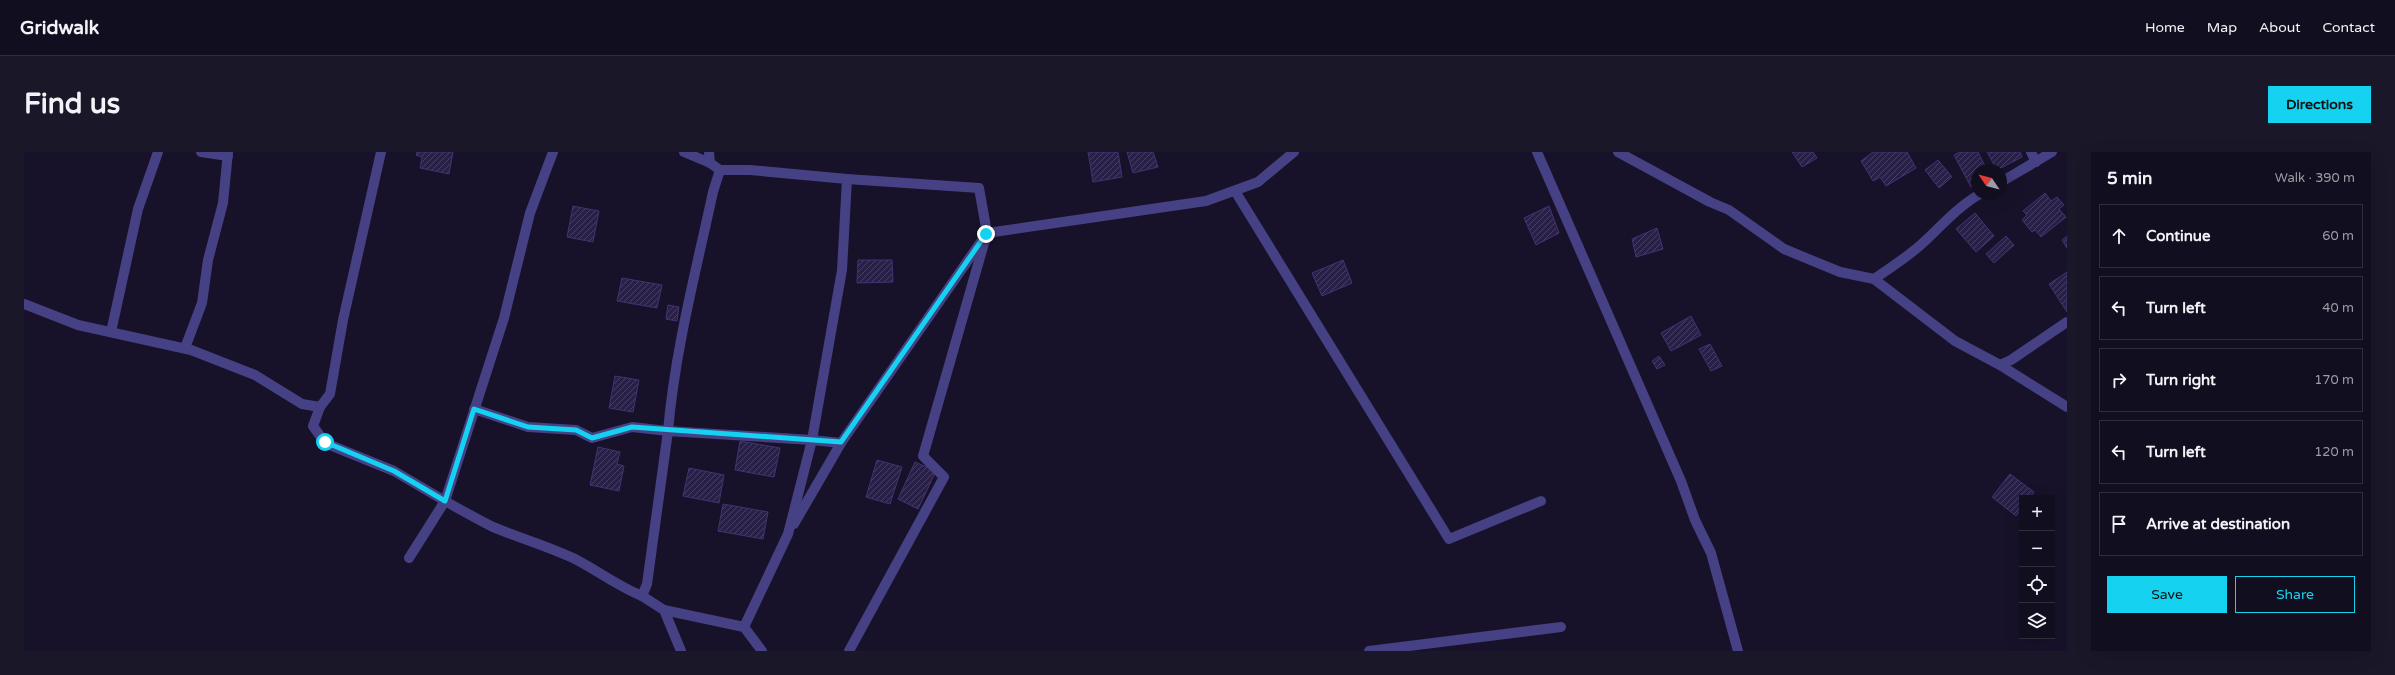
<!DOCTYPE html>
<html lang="en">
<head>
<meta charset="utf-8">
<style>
  :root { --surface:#110e1f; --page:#1a1728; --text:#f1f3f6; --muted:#9c9ca4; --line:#302e3d; --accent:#15d2f0 }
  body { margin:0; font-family:"Varela Round",sans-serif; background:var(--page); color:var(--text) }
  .controls { position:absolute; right:12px; bottom:12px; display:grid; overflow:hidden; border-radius:0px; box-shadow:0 4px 16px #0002 }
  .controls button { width:36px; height:36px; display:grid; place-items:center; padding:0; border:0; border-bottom:1px solid var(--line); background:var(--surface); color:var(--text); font:20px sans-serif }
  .compass { position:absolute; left:1947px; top:12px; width:36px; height:36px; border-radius:50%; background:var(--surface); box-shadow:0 4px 16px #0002; rotate:305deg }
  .stop { position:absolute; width:12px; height:12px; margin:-9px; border:3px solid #15d2f0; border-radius:50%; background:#fff }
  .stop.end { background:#15d2f0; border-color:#fff; box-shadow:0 1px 4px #0008 }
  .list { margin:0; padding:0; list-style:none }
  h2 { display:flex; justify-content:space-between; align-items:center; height:52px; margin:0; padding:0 16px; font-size:17px }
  h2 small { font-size:13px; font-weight:400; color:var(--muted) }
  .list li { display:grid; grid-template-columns:26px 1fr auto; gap:12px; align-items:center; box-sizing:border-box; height:64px; margin:0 8px 8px; padding:0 8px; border:1px solid var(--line); border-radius:0px }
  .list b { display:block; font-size:15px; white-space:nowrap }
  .list em { font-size:13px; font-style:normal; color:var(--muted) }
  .actions { display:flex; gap:8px; padding:12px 16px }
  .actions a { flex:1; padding:9px 0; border:1px solid var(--accent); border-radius:0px; text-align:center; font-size:14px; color:var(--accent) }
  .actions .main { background:var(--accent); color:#111 }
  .icon { flex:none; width:22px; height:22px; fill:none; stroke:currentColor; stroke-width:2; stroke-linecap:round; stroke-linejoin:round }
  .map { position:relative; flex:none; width:2043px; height:499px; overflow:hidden; border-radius:0px }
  header { display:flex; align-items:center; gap:24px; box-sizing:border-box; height:56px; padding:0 20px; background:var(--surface); border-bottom:1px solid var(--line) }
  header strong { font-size:19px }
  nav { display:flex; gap:22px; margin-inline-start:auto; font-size:14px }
  .intro { display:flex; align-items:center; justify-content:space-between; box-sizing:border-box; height:96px; padding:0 24px }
  h1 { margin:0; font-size:28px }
  .button { padding:10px 18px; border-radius:0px; background:var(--accent); color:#111; font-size:14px; font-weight:700 }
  main { display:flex; gap:24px; padding:0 24px }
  aside { flex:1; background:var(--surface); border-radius:0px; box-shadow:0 4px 16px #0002 }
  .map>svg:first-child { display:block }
  .building { fill:url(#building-hatch); stroke:#423373 }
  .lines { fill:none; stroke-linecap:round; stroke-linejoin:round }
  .minor { stroke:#454184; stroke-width:10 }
  .route { stroke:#15d2f0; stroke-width:5 }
</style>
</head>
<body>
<header>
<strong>Gridwalk</strong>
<nav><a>Home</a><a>Map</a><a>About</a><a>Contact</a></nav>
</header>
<div class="intro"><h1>Find us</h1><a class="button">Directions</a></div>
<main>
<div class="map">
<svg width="2043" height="499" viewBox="0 0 2043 499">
  <defs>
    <pattern id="building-hatch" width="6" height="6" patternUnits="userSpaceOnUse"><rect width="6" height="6" fill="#292048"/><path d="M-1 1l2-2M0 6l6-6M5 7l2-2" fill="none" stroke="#484063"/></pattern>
  </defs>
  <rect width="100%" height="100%" fill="#171229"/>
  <!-- building -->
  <g class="building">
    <polygon points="393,0 429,0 425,22 396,16 398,5 392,3"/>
    <polygon points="1064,0 1094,0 1098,25 1069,30"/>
    <polygon points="1103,0 1129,0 1134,15 1109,21"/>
    <polygon points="1768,0 1789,0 1793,6 1778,15"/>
    <polygon points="1849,0 1883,0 1892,16 1862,34 1856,25 1849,29 1837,9"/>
    <polygon points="1936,0 1954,0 1963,18 1953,18 1953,31 1947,35 1930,3"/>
    <polygon points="1963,0 1996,0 1998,5 1973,18"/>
    <polygon points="1914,8 1928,25 1915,36 1901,18"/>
    <polygon points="2021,41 2027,49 2033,45 2040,53 2035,57 2042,65 2017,85 2011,78 2008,80 1998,68 2003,63 1999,59"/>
    <polygon points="549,54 575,59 569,90 543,85"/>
    <polygon points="1525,54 1535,81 1512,93 1500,66"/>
    <polygon points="1951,61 1970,84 1952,100 1932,77"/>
    <polygon points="1633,76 1639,97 1612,105 1608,87"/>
    <polygon points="1982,84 1990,93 1970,111 1962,102"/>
    <polygon points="2043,84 2043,96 2038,88"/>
    <polygon points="834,108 868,108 869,130 833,131"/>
    <polygon points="1319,108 1328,131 1298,144 1288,121"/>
    <polygon points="2043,120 2043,160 2025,132"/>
    <polygon points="598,126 638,133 633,156 593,149"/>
    <polygon points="644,153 655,155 653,169 642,167"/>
    <polygon points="1667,164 1677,183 1647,199 1637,181"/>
    <polygon points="1686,192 1698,214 1687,219 1675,197"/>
    <polygon points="1635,204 1641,213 1633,217 1628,209"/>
    <polygon points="591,224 615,228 609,260 585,256"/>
    <polygon points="716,289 756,296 750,325 711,318"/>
    <polygon points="574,295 596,300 593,312 600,314 595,339 566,333"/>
    <polygon points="853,308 878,315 866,352 842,345"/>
    <polygon points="891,310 912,319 894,357 874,347"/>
    <polygon points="665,316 700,323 695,351 659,344"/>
    <polygon points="1986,322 2010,340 2006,346 1998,346 1998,356 1992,364 1968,345"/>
    <polygon points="699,352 744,360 739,387 694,379"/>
  </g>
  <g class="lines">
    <!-- minor -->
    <g class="minor">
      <polyline points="177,0 204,4"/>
      <path d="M 529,0 L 506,61 L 480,166 L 421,349 C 437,358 453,367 469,375 C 496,386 523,394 549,406 C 573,418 593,434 618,444 L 623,432 L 644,279 L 788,288 L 818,118 L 823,27 L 726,18 L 696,18"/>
      <polyline points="660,0 686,11 685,0"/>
      <polyline points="1513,0 1657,329 1671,368 1687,401 1714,499"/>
      <polyline points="1594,0 1686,50 1705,58 1760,97 1816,120 1850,127 1931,189 1976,213 2043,255"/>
      <polyline points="2007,0 2012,10"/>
      <polyline points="1977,30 2028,0"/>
      <polyline points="1211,39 1425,387 1517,349"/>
      <path d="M 1850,127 C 1867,115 1887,103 1902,88 C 1920,71 1935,54 1956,42"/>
      <polyline points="0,152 54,173 167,198 231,223 278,252 296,255 306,242 319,168 357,0"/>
      <polyline points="87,180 114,57 134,0"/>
      <polyline points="161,196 178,151 184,108 199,51 204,0"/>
      <polyline points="1976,213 1987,208 2043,170"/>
      <polyline points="296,255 289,274 301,291 370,319 421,349 385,406"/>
      <path d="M 450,257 L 504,275 L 552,278 L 568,286 L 608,275 L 644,279 C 651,198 672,119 689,40 L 696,18 L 686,11"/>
      <polyline points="770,372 817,291"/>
      <polyline points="618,444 640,458 720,475 738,499"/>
      <polyline points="640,458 657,499"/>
      <polyline points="720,475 764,382 788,288 817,291 963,81 955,36 823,27"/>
      <polyline points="825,499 920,325 899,304 963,81 1182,49 1234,30 1270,0"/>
      <polyline points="1345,499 1537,475"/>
    </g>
  </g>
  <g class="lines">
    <!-- route -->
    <polyline class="route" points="301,290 370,319 421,349 450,257 504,275 552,278 568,286 608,275 817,290 962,82"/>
  </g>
</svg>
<div class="controls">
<button>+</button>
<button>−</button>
<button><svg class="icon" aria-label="locate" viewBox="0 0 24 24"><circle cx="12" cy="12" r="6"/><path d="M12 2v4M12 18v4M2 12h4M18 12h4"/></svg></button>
<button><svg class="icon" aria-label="layers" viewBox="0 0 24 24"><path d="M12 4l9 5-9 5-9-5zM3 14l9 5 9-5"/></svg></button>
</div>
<svg class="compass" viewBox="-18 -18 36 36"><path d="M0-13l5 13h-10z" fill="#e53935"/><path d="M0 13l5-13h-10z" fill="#9c9ca4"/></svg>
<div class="stop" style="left:301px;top:290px"></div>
<div class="stop end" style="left:962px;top:82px"></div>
</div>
<aside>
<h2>5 min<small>Walk · 390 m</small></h2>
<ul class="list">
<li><svg class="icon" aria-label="ahead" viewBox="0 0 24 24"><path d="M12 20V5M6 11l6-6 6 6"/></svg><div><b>Continue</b></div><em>60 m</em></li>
<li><svg class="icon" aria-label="left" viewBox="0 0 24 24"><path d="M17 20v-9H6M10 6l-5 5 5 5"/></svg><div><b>Turn left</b></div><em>40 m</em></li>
<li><svg class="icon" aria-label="right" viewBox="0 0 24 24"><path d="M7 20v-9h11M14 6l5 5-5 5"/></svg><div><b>Turn right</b></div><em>170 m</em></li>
<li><svg class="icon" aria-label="left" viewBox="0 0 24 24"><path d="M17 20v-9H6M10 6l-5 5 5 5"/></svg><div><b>Turn left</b></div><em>120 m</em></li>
<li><svg class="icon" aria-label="arrive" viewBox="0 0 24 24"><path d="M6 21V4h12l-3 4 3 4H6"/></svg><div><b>Arrive at destination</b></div></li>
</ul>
<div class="actions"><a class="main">Save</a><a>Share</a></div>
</aside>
</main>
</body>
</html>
